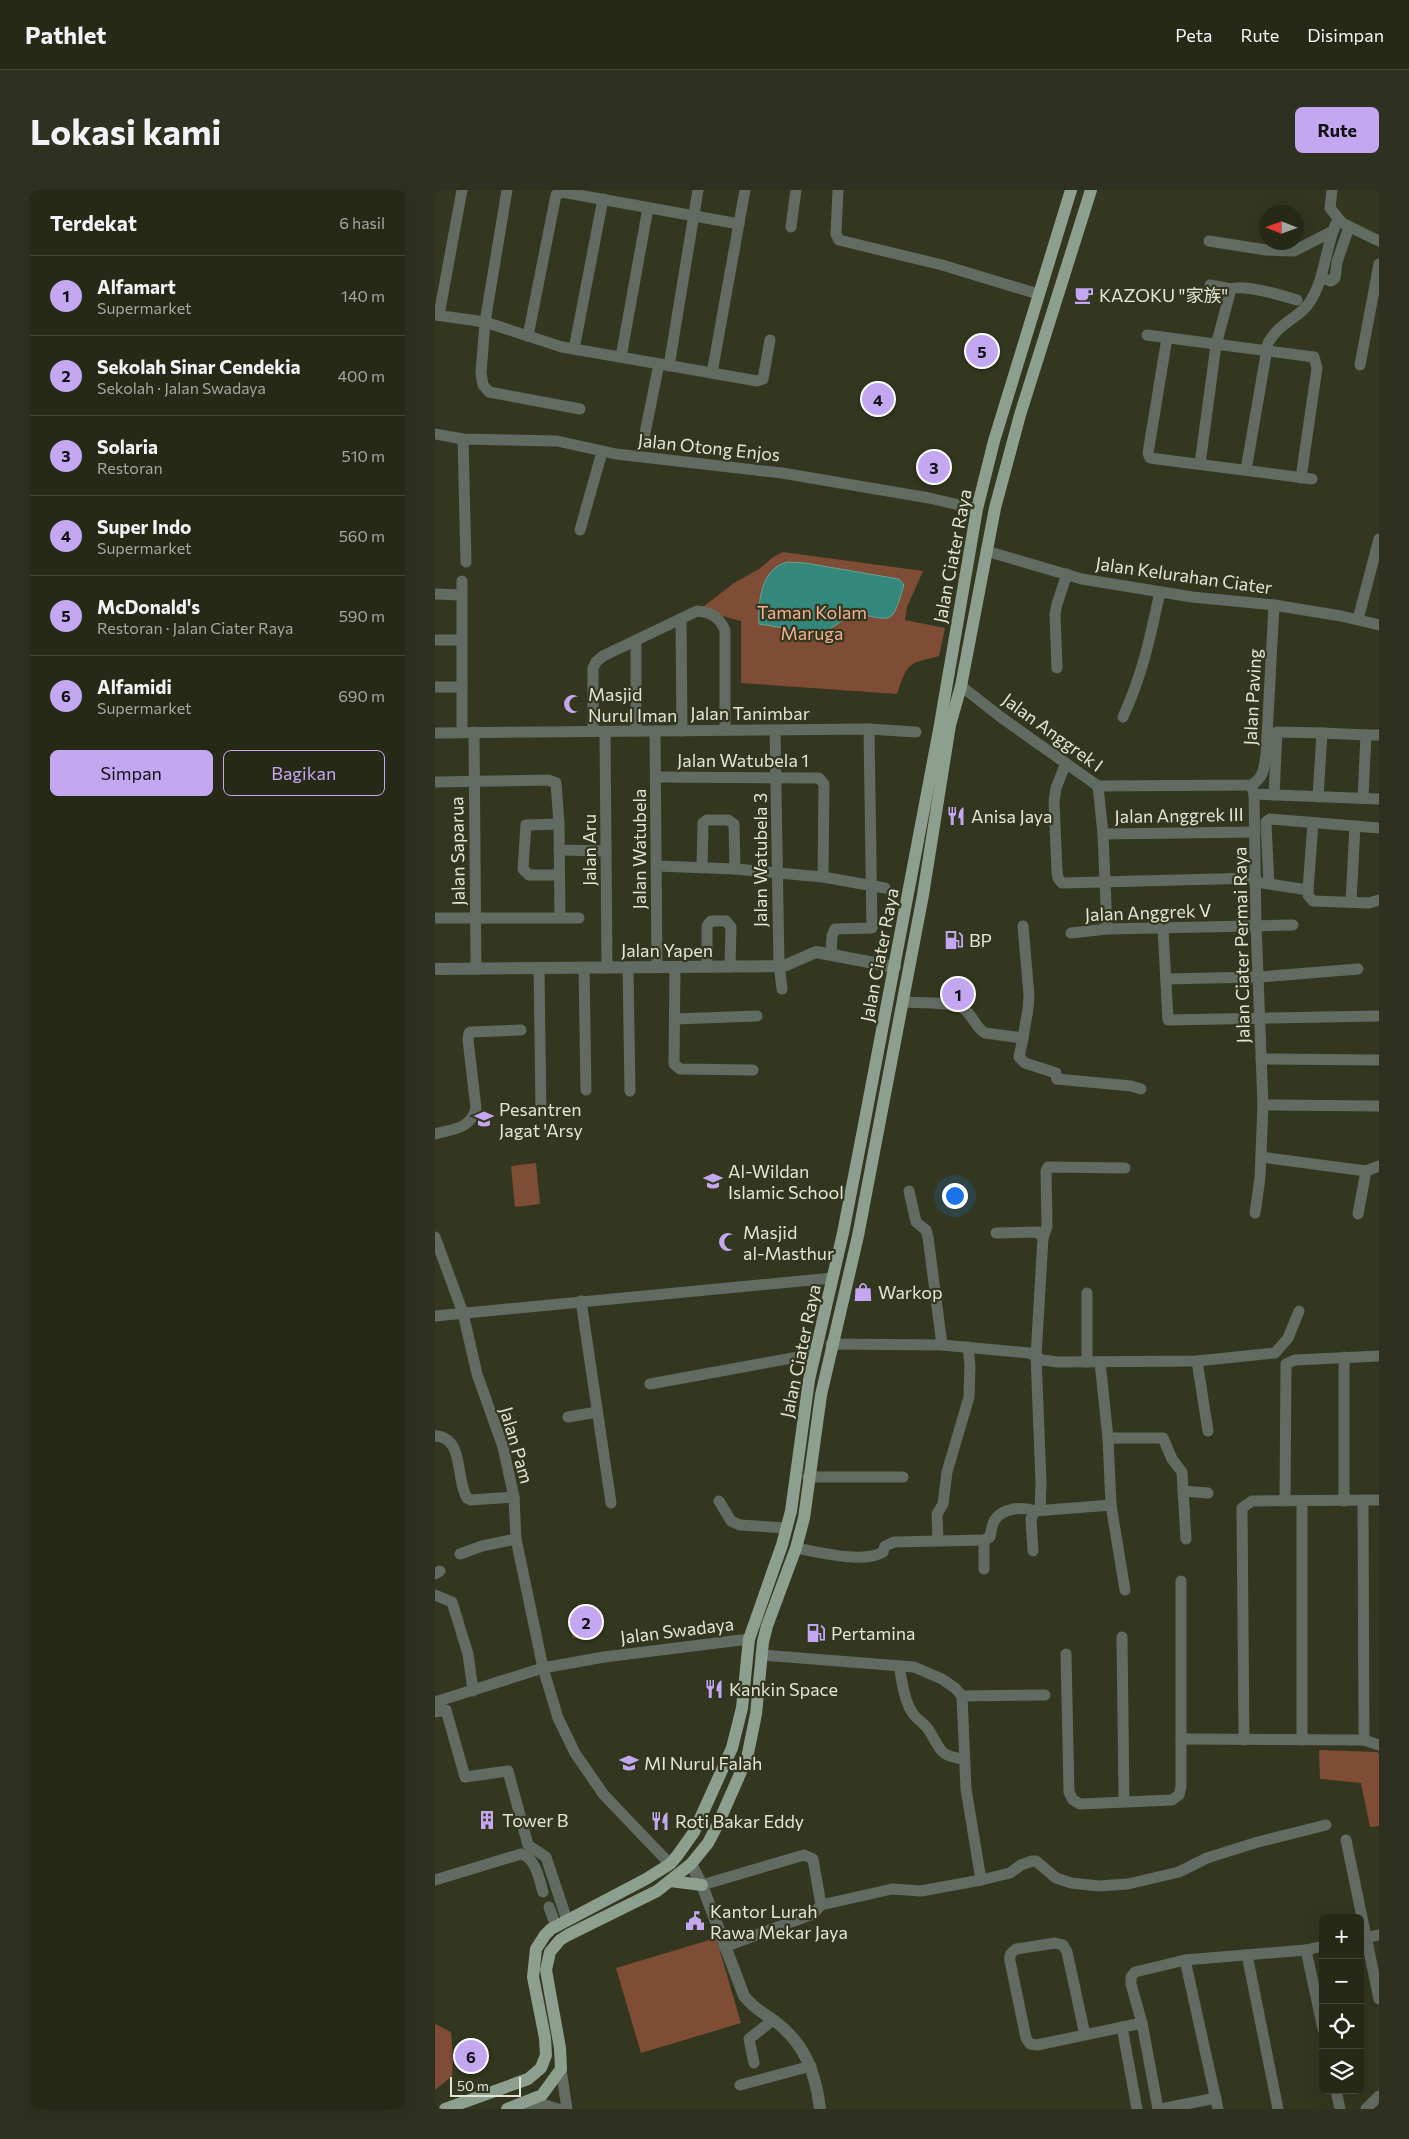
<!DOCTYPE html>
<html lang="id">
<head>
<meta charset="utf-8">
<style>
  :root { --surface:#272917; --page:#2f3120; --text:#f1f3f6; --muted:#a4a6a1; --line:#434536; --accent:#c4a7f1 }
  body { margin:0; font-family:Commissioner,"Noto Sans SC",sans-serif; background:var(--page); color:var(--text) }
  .controls { position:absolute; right:15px; bottom:15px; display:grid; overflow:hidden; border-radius:8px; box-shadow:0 5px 20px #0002 }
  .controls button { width:45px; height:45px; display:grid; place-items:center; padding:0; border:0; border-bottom:1px solid var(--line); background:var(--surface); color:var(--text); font:25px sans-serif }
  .compass { position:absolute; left:824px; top:15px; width:45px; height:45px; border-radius:50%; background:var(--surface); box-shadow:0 5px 20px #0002; rotate:271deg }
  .scale { position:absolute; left:15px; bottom:12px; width:71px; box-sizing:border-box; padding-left:5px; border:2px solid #e2e4d6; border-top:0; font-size:14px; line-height:18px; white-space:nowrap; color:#e2e4d6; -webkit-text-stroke:4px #34371f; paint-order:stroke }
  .you { position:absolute; left:519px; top:1005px; width:18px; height:18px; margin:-12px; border:4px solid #fff; border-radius:50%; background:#1a73e8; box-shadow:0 0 0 8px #1a73e833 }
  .badge { display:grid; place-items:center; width:32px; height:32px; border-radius:50%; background:var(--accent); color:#111; font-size:16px; font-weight:700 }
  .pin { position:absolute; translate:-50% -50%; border:2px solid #fff; box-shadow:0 1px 5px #0006 }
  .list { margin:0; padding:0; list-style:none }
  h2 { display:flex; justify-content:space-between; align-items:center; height:65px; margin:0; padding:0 20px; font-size:21px }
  h2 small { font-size:16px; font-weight:400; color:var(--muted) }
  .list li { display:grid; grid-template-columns:32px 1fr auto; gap:15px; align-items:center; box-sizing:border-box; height:80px; padding:0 20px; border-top:1px solid var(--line) }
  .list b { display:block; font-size:19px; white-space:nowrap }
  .list p { margin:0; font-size:16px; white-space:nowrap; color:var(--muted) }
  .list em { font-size:16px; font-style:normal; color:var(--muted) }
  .actions { display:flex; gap:10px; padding:15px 20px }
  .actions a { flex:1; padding:11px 0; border:1px solid var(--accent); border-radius:8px; text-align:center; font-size:18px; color:var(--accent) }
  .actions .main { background:var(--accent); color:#111 }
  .icon { flex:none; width:28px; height:28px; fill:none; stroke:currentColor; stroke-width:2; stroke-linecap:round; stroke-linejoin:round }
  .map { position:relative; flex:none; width:944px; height:1919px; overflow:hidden; border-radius:8px }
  header { display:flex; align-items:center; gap:30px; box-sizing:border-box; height:70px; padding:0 25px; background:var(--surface); border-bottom:1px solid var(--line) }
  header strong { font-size:24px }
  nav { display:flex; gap:28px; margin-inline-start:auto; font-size:18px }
  .intro { display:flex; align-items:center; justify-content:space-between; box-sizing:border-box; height:120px; padding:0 30px }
  h1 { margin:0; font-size:35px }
  .button { padding:12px 22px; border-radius:8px; background:var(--accent); color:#111; font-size:18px; font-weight:700 }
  main { display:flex; gap:30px; padding:0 30px }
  aside { flex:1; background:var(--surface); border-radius:8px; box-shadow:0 5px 20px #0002 }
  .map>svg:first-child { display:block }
  .green { fill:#7f4c35 }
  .water { fill:#33877b; stroke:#68a396 }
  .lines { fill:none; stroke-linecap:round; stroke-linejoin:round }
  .minor { stroke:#626b62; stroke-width:11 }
  .tertiary { stroke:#626b62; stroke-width:12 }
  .primary { stroke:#8da08f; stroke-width:12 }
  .labels { text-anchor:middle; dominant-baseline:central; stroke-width:4.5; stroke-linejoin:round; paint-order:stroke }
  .poi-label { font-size:18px; fill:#e2e4d6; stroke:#34371f; text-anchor:start }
  .street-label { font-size:18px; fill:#e2e4d6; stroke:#34371f }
  .park-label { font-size:18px; fill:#f5b092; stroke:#34371f }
</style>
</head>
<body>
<header>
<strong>Pathlet</strong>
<nav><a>Peta</a><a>Rute</a><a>Disimpan</a></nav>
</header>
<div class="intro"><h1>Lokasi kami</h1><a class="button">Rute</a></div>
<main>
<aside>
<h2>Terdekat<small>6 hasil</small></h2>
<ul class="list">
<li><span class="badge">1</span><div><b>Alfamart</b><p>Supermarket</p></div><em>140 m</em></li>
<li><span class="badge">2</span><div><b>Sekolah Sinar Cendekia</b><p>Sekolah · Jalan Swadaya</p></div><em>400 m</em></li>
<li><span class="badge">3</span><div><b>Solaria</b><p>Restoran</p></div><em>510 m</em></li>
<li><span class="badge">4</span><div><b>Super Indo</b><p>Supermarket</p></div><em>560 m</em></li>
<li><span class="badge">5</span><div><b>McDonald's</b><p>Restoran · Jalan Ciater Raya</p></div><em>590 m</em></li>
<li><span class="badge">6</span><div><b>Alfamidi</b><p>Supermarket</p></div><em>690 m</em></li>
</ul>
<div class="actions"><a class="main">Simpan</a><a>Bagikan</a></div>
</aside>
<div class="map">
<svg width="944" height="1919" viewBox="0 0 944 1919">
  <rect width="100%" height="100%" fill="#34371f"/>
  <!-- green -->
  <g class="green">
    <path d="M 348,362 L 488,381 L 472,417 L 470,430 L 510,438 L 504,466 C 471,474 473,473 462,504 L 306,493 L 306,431 L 264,420 L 299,393 L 324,379 L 338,367 Z"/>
    <polygon points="101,973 105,1014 80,1017 76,976"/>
    <polygon points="159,1424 161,1446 138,1448 133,1427"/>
    <polygon points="884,1560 942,1562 944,1564 944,1636 935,1637 926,1593 885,1589"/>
    <polygon points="281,1748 306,1833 206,1863 181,1778"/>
    <polygon points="0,1834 16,1842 18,1868 17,1886 0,1900"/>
  </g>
  <!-- water -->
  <path class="water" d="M 352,372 L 370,373 L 464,389 L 469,395 C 456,437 459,430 418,423 L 392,441 L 381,443 L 324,434 C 323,417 325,392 338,380 C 341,376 347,374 352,372 Z"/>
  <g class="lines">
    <!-- minor -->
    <g class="minor">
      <polyline points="72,0 50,132 46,183 48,195 54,202 145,219"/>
      <polyline points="403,0 401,44 404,50 507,75 603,104"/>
      <polyline points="897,0 895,18 907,33 944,51"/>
      <polyline points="356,37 361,0"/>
      <polyline points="774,51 831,60 859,61 896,42"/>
      <polyline points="890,89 896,91 900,88 902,72 914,37"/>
      <polyline points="775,95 796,99"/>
      <polyline points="0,125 50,132 127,157 277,183 310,0"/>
      <polyline points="4,125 27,0"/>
      <polyline points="712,145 879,167 882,178 866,288"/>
      <polyline points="93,146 121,5 127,2 304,34"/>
      <polyline points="732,148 713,263 715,268 877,289"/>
      <polyline points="139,159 168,9"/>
      <polyline points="186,167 213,18"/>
      <polyline points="925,175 944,74"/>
      <polyline points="234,176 263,0"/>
      <polyline points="277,183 322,191 328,189 335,150"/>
      <polyline points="0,244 28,249 122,251 181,264 347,283 494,308 542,319"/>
      <polyline points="28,249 31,372"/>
      <polyline points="208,253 224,174"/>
      <path d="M 765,274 L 781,155 L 796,99 C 808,94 849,106 862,110"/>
      <path d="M 811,280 L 833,153 C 844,132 867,127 876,110 C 891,86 890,55 903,29"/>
      <polyline points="145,340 167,262"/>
      <polyline points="551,361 647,389 757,407 839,415 906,426 944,435"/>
      <polyline points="27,391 27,542"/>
      <polyline points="0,404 26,405"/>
      <polyline points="246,429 247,541"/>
      <polyline points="923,429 944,349"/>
      <polyline points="0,450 26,450"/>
      <polyline points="201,450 201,541"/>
      <polyline points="622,478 620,424 622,414 632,384"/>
      <path d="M 526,496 L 567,528 L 663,596 L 816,595 C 829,588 829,578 831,565 L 839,415"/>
      <polyline points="0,497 27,497"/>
      <path d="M 688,527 C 708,483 715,448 725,402"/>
      <polyline points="340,540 344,774 347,799"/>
      <path d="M 158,541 L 158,478 L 161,472 L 168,466 L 262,421 C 276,422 284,427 290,440 L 290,540"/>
      <polyline points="170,541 172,778"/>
      <polyline points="220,541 222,777"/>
      <polyline points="39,542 41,779"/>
      <polyline points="0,543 434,539 481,542"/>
      <polyline points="631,573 621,598 619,612 622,681 623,688 627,693 821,688"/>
      <polyline points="221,587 384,588 389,594 388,687"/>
      <polyline points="0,592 113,590 121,593 124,634 125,728"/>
      <polyline points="816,595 819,604 821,735 828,915 825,988 820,1023"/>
      <polyline points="663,596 668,644 672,739"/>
      <polyline points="819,604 944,609"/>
      <polyline points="839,605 842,542 887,543"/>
      <polyline points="883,607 887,543 931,545"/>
      <polyline points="928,608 931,545 944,545"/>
      <polyline points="668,644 820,642"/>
      <polyline points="124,660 171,661"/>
      <polyline points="222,676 300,679 388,687 450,698"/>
      <polyline points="267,678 268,633 272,630 293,630 299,634 300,679"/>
      <polyline points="124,685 94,685 88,679 91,635 124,634"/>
      <polyline points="828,693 873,700 873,705 878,711 934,713 944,710"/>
      <polyline points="834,694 831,635 831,632 835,629 944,638"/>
      <polyline points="873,700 878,633"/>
      <polyline points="916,712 920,636"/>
      <polyline points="0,728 144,728"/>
      <polyline points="728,738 733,830 944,826"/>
      <polyline points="636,743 672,739 858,735"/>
      <polyline points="396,763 397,746 400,739 437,738 434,539"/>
      <polyline points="240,777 239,874 245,879 318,880"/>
      <polyline points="272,777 272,736 276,731 291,731 296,737 295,777"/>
      <polyline points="149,778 151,900"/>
      <polyline points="193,778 195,901"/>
      <polyline points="104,779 106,921"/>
      <polyline points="731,789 824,787 923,779"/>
      <path d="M 468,812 C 483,813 520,811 530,820 C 538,826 541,838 550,843 L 588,848 L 584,867 L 590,873 L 621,883 L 622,889 L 696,896 L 706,899"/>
      <polyline points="240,829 322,826"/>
      <polyline points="588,848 593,819 594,805 588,736"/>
      <polyline points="826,869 944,870"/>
      <polyline points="828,915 944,916"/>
      <path d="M 0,944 C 18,939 36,939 41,918 L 33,850 L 34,843 L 36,842 L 86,840"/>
      <polyline points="826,967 931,981 944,976"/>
      <polyline points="474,1001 481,1032 491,1040 493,1047 507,1155"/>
      <polyline points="923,1024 931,981"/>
      <polyline points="561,1043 603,1042 608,1048 601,1166 606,1292 605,1320"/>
      <polyline points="0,1047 28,1123 42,1184 68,1257 79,1307 81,1349 108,1478 123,1528 140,1563 169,1605 235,1674"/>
      <polyline points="608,1048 612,1036 611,981 613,977 690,978"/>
      <polyline points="146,1111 176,1313"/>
      <polyline points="0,1126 398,1088"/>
      <polyline points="396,1154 507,1155 595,1163 607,1170 623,1172 762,1171 840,1163 853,1148 864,1121"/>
      <polyline points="909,1167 909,1311"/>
      <polyline points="762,1171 773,1241"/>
      <polyline points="652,1172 652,1103"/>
      <polyline points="215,1194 379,1164"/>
      <polyline points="133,1227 162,1222"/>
      <path d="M 0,1246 C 30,1247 20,1289 32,1308 L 36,1310 L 79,1307"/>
      <polyline points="673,1248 728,1248 737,1269 747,1282 751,1349"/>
      <polyline points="373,1287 468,1287"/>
      <polyline points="748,1301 773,1303"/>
      <polyline points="928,1310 929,1550"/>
      <polyline points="284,1311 296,1331 305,1335 352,1338"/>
      <polyline points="850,1311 851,1174 860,1170 944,1166"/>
      <polyline points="676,1315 690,1400"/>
      <polyline points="503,1350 502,1324 508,1314 512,1282 534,1207 535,1176 533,1157"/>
      <path d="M 361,1358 C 383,1362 429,1374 448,1362 L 450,1356 L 459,1352 L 549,1350"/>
      <polyline points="598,1361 596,1329 600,1321 676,1315 673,1248 665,1172"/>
      <polyline points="25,1364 47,1356 81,1349"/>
      <path d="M 549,1379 L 549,1350 L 555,1347 C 556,1342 557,1335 559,1331 C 567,1318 588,1316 600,1321"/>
      <polyline points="0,1384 5,1381"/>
      <polyline points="0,1405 17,1412 33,1464 38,1501"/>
      <polyline points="687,1447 689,1611"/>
      <polyline points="631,1464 634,1602 638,1610 645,1614 737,1610 744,1605 746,1597 746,1391"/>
      <polyline points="326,1465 479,1477 507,1489 520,1498 527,1506 531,1599 546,1690"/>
      <path d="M 464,1476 C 467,1491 469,1512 479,1525 C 483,1530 489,1533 493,1539 C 506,1558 502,1566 529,1569"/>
      <polyline points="527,1506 610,1505"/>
      <polyline points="0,1512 108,1478 169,1467 314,1449"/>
      <polyline points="0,1522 11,1520 30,1587 73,1581 93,1655 111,1667 132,1730"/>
      <polyline points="746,1549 929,1550 944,1555"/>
      <polyline points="809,1550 807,1318 817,1311 944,1310"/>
      <polyline points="867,1550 867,1311"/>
      <polyline points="911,1650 944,1809"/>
      <path d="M 0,1690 L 86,1664 C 101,1668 104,1689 108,1702"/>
      <polyline points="267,1695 369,1665 378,1669 386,1715 457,1699 486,1701 546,1690 575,1683 586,1675 597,1671 601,1671 621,1688 636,1693 664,1696 693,1694 744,1682 772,1668 823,1652 891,1635"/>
      <polyline points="114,1717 121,1736"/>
      <polyline points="925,1749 944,1745"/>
      <polyline points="289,1757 378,1724 386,1715"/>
      <polyline points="871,1760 888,1839"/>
      <polyline points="812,1765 843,1919"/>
      <polyline points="750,1770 783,1919"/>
      <polyline points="687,1837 702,1919"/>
      <path d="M 650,1845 L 632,1762 L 628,1755 L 620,1753 L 581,1759 C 576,1763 574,1765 575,1771 L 591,1848 L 595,1854 L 602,1855 L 707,1833"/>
      <polyline points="319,1873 314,1849 338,1830"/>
      <polyline points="126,1879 132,1919"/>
      <polyline points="305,1895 376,1876"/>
      <polyline points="901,1900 905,1919"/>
      <polyline points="86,1915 107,1914 123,1919"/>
      <polyline points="723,1919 707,1833 696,1794 696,1787 700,1782 750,1770 871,1760 888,1756"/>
      <polyline points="726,1919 781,1908"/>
      <polyline points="931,1919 944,1906"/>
    </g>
    <!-- tertiary -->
    <g class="tertiary">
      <polyline points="0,779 349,776 381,762 460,777"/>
      <path d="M 256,1674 L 267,1695 L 309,1806 C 318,1818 330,1824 341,1832 C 370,1854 381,1884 385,1919"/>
    </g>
    <!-- primary -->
    <g class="primary">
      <polyline points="235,1691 267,1695"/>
      <polyline points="10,1919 93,1889 106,1878 111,1865 110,1848 98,1787 101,1759 110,1745 116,1739 211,1689 235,1674 242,1666 259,1642 297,1558 307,1518 314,1449 347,1355 356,1321 374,1190 408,1043 429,935 504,540 542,319 559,251 636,0"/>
      <polyline points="72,1919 107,1905 126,1879 125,1858 111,1780 115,1762 125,1750 133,1745 222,1701 256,1674 273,1653 283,1634 312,1568 321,1524 328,1452 332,1436 361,1358 369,1328 386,1205 423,1046 488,705 515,535 526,496 560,318 585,225 656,0"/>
    </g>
  </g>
  <!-- icons -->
  <defs>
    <g id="cafe-bare" transform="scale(1.5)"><path d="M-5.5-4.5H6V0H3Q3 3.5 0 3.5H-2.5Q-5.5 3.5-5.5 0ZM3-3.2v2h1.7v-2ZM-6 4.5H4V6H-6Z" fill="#c4a7f1" stroke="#34371f" stroke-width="2.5" paint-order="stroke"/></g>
    <g id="mosque-bare" transform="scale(1.5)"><path d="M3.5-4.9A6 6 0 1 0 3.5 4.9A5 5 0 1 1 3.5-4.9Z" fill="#c4a7f1" stroke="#34371f" stroke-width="2.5" paint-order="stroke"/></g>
    <g id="restaurant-bare" transform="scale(1.5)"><path d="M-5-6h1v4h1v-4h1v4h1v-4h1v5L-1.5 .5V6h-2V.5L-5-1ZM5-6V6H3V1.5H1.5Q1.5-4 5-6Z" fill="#c4a7f1" stroke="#34371f" stroke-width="2.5" paint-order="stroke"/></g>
    <g id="fuel-bare" transform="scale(1.5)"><path d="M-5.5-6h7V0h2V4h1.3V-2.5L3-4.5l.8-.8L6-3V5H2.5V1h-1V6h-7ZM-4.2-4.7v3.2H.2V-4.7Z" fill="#c4a7f1" stroke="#34371f" stroke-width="2.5" paint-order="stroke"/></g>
    <g id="school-bare" transform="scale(1.5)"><path d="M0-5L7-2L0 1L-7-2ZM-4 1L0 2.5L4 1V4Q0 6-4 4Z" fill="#c4a7f1" stroke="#34371f" stroke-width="2.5" paint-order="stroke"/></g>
    <g id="shop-bare" transform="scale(1.5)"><path d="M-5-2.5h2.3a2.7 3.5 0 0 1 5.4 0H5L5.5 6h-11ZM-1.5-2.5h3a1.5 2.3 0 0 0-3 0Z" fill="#c4a7f1" stroke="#34371f" stroke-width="2.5" paint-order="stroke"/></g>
    <g id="building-bare" transform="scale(1.5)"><path d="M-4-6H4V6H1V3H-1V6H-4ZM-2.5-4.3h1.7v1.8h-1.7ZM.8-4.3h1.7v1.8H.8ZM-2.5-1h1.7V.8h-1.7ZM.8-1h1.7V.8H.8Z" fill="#c4a7f1" stroke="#34371f" stroke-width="2.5" paint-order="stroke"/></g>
    <g id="civic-bare" transform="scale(1.5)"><path d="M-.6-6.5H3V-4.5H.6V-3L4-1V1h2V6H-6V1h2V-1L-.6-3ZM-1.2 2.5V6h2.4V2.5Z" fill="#c4a7f1" stroke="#34371f" stroke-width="2.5" paint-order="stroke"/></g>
  </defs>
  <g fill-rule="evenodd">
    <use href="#cafe-bare" x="649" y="105"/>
    <use href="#mosque-bare" x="138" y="514"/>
    <use href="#restaurant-bare" x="521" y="626"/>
    <use href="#fuel-bare" x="519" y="750"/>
    <use href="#school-bare" x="49" y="929"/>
    <use href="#school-bare" x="278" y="991"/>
    <use href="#mosque-bare" x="293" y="1052"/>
    <use href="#shop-bare" x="428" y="1102"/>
    <use href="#fuel-bare" x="381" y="1443"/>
    <use href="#restaurant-bare" x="279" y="1499"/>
    <use href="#school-bare" x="194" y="1573"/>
    <use href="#building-bare" x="52" y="1630"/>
    <use href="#restaurant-bare" x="225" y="1631"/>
    <use href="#civic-bare" x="260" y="1731"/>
  </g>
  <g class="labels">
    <!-- poi labels -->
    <g class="poi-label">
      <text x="664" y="105">KAZOKU "家族"</text>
      <text x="153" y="504">Masjid<tspan x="153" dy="21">Nurul Iman</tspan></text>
      <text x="536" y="626">Anisa Jaya</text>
      <text x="534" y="750">BP</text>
      <text x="64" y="919">Pesantren<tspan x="64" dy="21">Jagat 'Arsy</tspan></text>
      <text x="293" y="981">Al-Wildan<tspan x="293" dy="21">Islamic School</tspan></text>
      <text x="308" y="1042">Masjid<tspan x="308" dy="21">al-Masthur</tspan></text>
      <text x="443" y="1102">Warkop</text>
      <text x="396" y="1443">Pertamina</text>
      <text x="294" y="1499">Kankin Space</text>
      <text x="209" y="1573">MI Nurul Falah</text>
      <text x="67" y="1630">Tower B</text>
      <text x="240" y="1631">Roti Bakar Eddy</text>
      <text x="275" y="1721">Kantor Lurah<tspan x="275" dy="21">Rawa Mekar Jaya</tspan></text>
    </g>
    <!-- street labels -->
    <g class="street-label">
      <text transform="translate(274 257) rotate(6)">Jalan Otong Enjos</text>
      <text transform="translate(517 366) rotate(-79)">Jalan Ciater Raya</text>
      <text transform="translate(749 385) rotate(8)">Jalan Kelurahan Ciater</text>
      <text transform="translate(817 507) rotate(-87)">Jalan Paving</text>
      <text x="315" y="523">Jalan Tanimbar</text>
      <text transform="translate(618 542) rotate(36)">Jalan Anggrek I</text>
      <text x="308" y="570">Jalan Watubela 1</text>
      <text transform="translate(744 625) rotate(-1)">Jalan Anggrek III</text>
      <text transform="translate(204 659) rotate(-90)">Jalan Watubela</text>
      <text transform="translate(154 660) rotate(-90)">Jalan Aru</text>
      <text transform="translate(22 661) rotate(-91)">Jalan Saparua</text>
      <text transform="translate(325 670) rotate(-90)">Jalan Watubela 3</text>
      <text transform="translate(713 722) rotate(-2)">Jalan Anggrek V</text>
      <text transform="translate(806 755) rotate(-91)">Jalan Ciater Permai Raya</text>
      <text x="232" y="760">Jalan Yapen</text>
      <text transform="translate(444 765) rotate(-79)">Jalan Ciater Raya</text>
      <text transform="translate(365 1161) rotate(-78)">Jalan Ciater Raya</text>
      <text transform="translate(82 1255) rotate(74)">Jalan Pam</text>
      <text transform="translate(242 1440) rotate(-7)">Jalan Swadaya</text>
    </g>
    <!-- park labels -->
    <g class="park-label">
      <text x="377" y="422">Taman Kolam<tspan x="377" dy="21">Maruga</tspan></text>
    </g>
  </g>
</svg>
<div class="controls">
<button>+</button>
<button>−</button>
<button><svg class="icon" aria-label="locate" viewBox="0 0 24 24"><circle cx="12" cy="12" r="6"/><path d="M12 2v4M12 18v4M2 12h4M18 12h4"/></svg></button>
<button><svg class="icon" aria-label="layers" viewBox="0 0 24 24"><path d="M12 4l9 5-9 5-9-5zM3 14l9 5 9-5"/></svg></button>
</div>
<svg class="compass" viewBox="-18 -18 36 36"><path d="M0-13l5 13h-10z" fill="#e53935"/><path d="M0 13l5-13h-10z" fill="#a4a6a1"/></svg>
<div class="scale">50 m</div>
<div class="you"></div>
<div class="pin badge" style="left:523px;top:804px">1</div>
<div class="pin badge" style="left:151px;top:1432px">2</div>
<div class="pin badge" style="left:499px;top:277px">3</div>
<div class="pin badge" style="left:443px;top:209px">4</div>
<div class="pin badge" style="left:547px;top:161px">5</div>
<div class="pin badge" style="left:36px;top:1866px">6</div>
</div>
</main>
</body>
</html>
